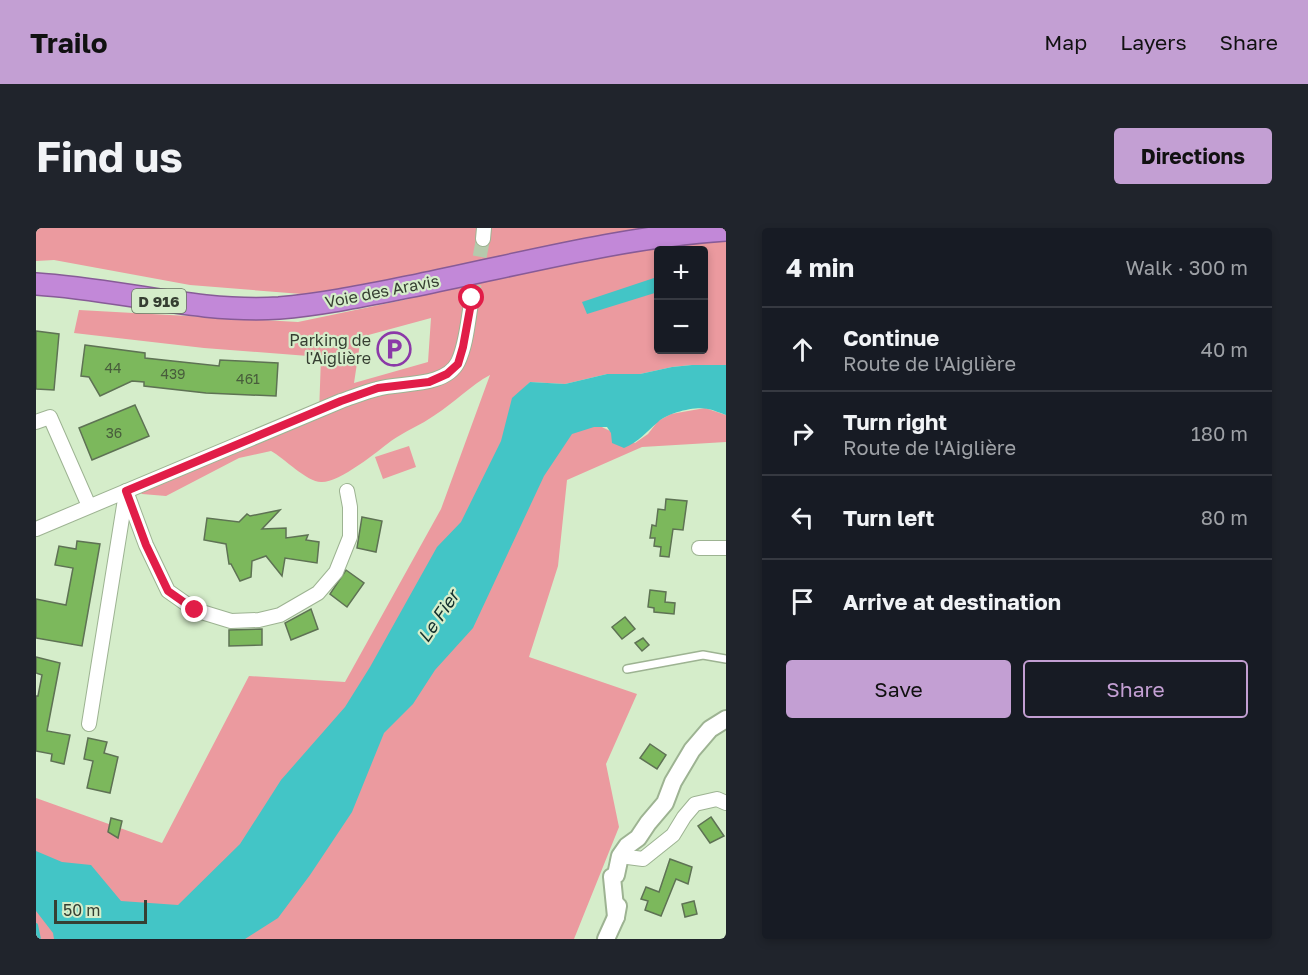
<!DOCTYPE html>
<html lang="en">
<head>
<meta charset="utf-8">
<style>
  :root { --surface:#171b24; --page:#20242c; --text:#f1f3f6; --muted:#9ea1a6; --line:#363941; --accent:#c39fd3 }
  body { margin:0; font-family:"Golos Text",sans-serif; background:var(--page); color:var(--text) }
  .controls { position:absolute; right:18px; top:18px; display:grid; overflow:hidden; border-radius:6px; box-shadow:0 3px 9px #0003 }
  .controls button { width:54px; height:54px; display:grid; place-items:center; padding:0; border:0; border-bottom:2px solid var(--line); background:var(--surface); color:var(--text); font:30px sans-serif }
  .scale { position:absolute; left:18px; bottom:15px; width:93px; box-sizing:border-box; padding-left:6px; border:3px solid #363f32; border-top:0; font-size:16px; line-height:21px; white-space:nowrap; color:#363f32; -webkit-text-stroke:4px #d5edca; paint-order:stroke }
  .stop { position:absolute; width:18px; height:18px; margin:-14px; border:4px solid #e11d48; border-radius:50%; background:#fff }
  .stop.end { background:#e11d48; border-color:#fff; box-shadow:0 2px 6px #0008 }
  .list { margin:0; padding:0; list-style:none }
  h2 { display:flex; justify-content:space-between; align-items:center; height:78px; margin:0; padding:0 24px; font-size:26px }
  h2 small { font-size:20px; font-weight:400; color:var(--muted) }
  .list li { display:grid; grid-template-columns:39px 1fr auto; gap:18px; align-items:center; box-sizing:border-box; height:84px; padding:0 24px; border-top:2px solid var(--line) }
  .list b { display:block; font-size:22px; white-space:nowrap }
  .list p { margin:0; font-size:20px; white-space:nowrap; color:var(--muted) }
  .list em { font-size:20px; font-style:normal; color:var(--muted) }
  .actions { display:flex; gap:12px; padding:18px 24px }
  .actions a { flex:1; padding:14px 0; border:2px solid var(--accent); border-radius:6px; text-align:center; font-size:21px; color:var(--accent) }
  .actions .main { background:var(--accent); color:#111 }
  .icon { flex:none; width:33px; height:33px; fill:none; stroke:currentColor; stroke-width:2; stroke-linecap:round; stroke-linejoin:round }
  .map { position:relative; flex:none; width:690px; height:711px; overflow:hidden; border-radius:6px }
  header { display:flex; align-items:center; gap:36px; box-sizing:border-box; height:84px; padding:0 30px; background:var(--accent); color:#111 }
  header strong { font-size:28px }
  nav { display:flex; gap:33px; margin-inline-start:auto; font-size:21px }
  .intro { display:flex; align-items:center; justify-content:space-between; box-sizing:border-box; height:144px; padding:0 36px }
  h1 { margin:0; font-size:42px }
  .button { padding:15px 27px; border-radius:6px; background:var(--accent); color:#111; font-size:21px; font-weight:700 }
  main { display:flex; gap:36px; padding:0 36px }
  aside { flex:1; background:var(--surface); border-radius:6px; box-shadow:0 3px 9px #0003 }
  .map>svg:first-child { display:block }
  .green { fill:#eb9a9f; fill-rule:evenodd }
  .water { fill:#43c5c6 }
  .lines { fill:none; stroke-linecap:round; stroke-linejoin:round }
  .stream { stroke:#43c5c6; stroke-width:4 }
  .building { fill:#7cb85c; stroke:#5e7254; stroke-width:1.5 }
  .minor-tunnel { stroke:#b5caac; stroke-width:14; stroke-dasharray:14 7; stroke-linecap:butt }
  .service-casing { stroke:#9db392; stroke-width:10 }
  .minor-casing { stroke:#9db392; stroke-width:16 }
  .tertiary-casing { stroke:#9db392; stroke-width:20 }
  .trunk-casing { stroke:#875b97; stroke-width:24 }
  .service { stroke:#fff; stroke-width:7 }
  .minor { stroke:#fff; stroke-width:14 }
  .tertiary { stroke:#fff; stroke-width:16 }
  .trunk { stroke:#c288d8; stroke-width:21 }
  .route { stroke:#e11d48; stroke-width:8 }
  .labels { text-anchor:middle; dominant-baseline:central; stroke-width:4.5; stroke-linejoin:round; paint-order:stroke }
  .number-label { font-size:14px; fill:#485d3c }
  .shield { fill:#d5edca; stroke:#667360; stroke-width:1.5 }
  .shield-label { font-size:15px; font-weight:bold; fill:#363f32 }
  .street-label { font-size:16px; fill:#363f32; stroke:#d5edca }
  .poi-label { font-size:16px; fill:#363f32; stroke:#d5edca; text-anchor:end }
  .water-label { font-size:18px; font-style:italic; fill:#132f2f; stroke:#d5edca }
</style>
</head>
<body>
<header>
<strong>Trailo</strong>
<nav><a>Map</a><a>Layers</a><a>Share</a></nav>
</header>
<div class="intro"><h1>Find us</h1><a class="button">Directions</a></div>
<main>
<div class="map">
<svg width="690" height="711" viewBox="0 0 690 711">
  <rect width="100%" height="100%" fill="#d5edca"/>
  <!-- green -->
  <g class="green">
    <path d="M 0,0 L 690,0 L 690,137 L 656,137 L 636,139 L 604,146 L 571,146 L 529,156 L 494,154 L 487,161 L 599,215 L 612,206 L 622,193 L 635,186 L 669,180 L 690,187 L 690,214 L 606,219 L 531,252 L 522,338 L 493,429 L 601,466 L 570,536 L 583,599 L 538,711 L 0,711 L 0,570 L 126,615 L 213,448 L 309,454 L 405,281 L 454,147 C 435,157 418,175 399,187 C 385,197 369,203 355,213 C 341,224 303,255 285,254 C 271,254 248,230 235,223 L 203,230 L 130,268 L 106,266 L 102,262 L 283,186 L 285,129 L 168,120 L 38,105 L 43,82 L 262,94 L 372,71 L 291,68 L 154,57 L 18,32 L 0,33 ZM 622,22 L 668,22 L 668,122 L 622,122 ZM 395,90 L 392,134 L 318,155 L 325,109 Z"/>
    <polygon points="373,218 380,239 347,251 339,229"/>
  </g>
  <!-- water -->
  <g class="water">
    <polygon points="618,50 622,64 551,86 546,74"/>
    <path d="M 656,137 L 690,137 L 690,187 C 684,185 678,182 672,181 C 659,178 631,185 622,194 C 610,204 603,214 588,220 L 576,215 L 575,205 L 571,199 L 558,199 L 536,206 L 508,248 L 437,400 L 399,442 L 377,476 L 348,505 L 316,584 L 274,647 L 242,690 L 209,711 L 18,711 L 17,705 L 0,683 L 0,623 L 26,634 L 55,637 L 85,673 L 142,677 L 204,616 L 245,552 L 309,479 L 334,439 L 401,319 L 425,294 L 465,213 L 476,170 L 494,154 L 529,156 L 571,146 L 604,146 L 636,139 Z"/>
  </g>
  <g class="lines">
    <!-- stream -->
    <polyline class="stream" points="0,697 3,711"/>
  </g>
  <!-- building -->
  <g class="building">
    <polygon points="0,103 23,106 18,162 0,161"/>
    <polygon points="49,117 109,125 109,130 183,138 184,132 242,135 240,168 170,165 108,158 108,154 96,153 64,168 53,149 45,148"/>
    <polygon points="99,177 113,208 56,232 43,200"/>
    <polygon points="630,271 651,273 647,302 637,301 633,329 624,328 625,319 618,318 619,310 614,310 616,297 620,298 622,281 629,282"/>
    <polygon points="244,282 226,301 250,300 250,310 272,307 270,312 283,314 281,335 249,330 246,348 230,328 216,333 215,349 204,353 195,336 193,336 190,316 168,312 171,290 203,294 211,286 214,288"/>
    <polygon points="326,289 346,293 340,324 321,320"/>
    <polygon points="41,313 64,316 46,418 0,410 0,371 30,377 37,340 19,337 23,318 40,321"/>
    <polygon points="310,342 328,355 311,379 294,366"/>
    <polygon points="614,362 630,364 629,374 639,375 638,386 618,384 618,380 612,379"/>
    <polygon points="275,381 282,401 255,412 249,395"/>
    <polygon points="589,389 599,401 586,411 576,399"/>
    <polygon points="226,401 226,417 193,418 193,402"/>
    <polygon points="607,410 613,417 606,423 599,415"/>
    <polygon points="0,429 24,435 11,503 34,507 28,536 15,533 16,526 0,523 0,468 2,468 6,447 0,445"/>
    <polygon points="52,510 71,514 68,525 82,529 74,565 51,560 57,533 48,531"/>
    <polygon points="614,516 630,527 621,541 604,530"/>
    <polygon points="675,589 688,608 674,615 662,598"/>
    <polygon points="75,590 86,593 82,610 72,604"/>
    <polygon points="634,631 656,639 652,656 640,651 625,688 609,682 612,673 605,671 610,659 623,664"/>
    <polygon points="658,673 661,686 649,689 646,676"/>
  </g>
  <g class="lines">
    <!-- minor-tunnel -->
    <polyline class="minor-tunnel" points="436,70 447,11"/>
    <!-- service casing -->
    <g class="service-casing">
      <polyline id="service" points="591,441 667,427 690,431"/>
    </g>
    <!-- minor casing -->
    <g class="minor-casing">
      <g id="minor">
        <polyline points="447,11 448,0"/>
        <polyline points="0,194 14,189 53,278"/>
        <polyline points="90,263 110,317 132,363 159,382 195,393 223,392 244,387 282,365 300,344 314,309 314,279 311,263"/>
        <path d="M 0,301 L 305,173 C 317,169 329,164 341,161 C 364,154 409,160 422,134 C 431,115 432,90 436,70"/>
        <polyline points="663,320 690,320"/>
        <polyline points="53,496 90,265"/>
        <polyline points="584,628 607,631 637,607 648,589 659,576 681,571 690,575"/>
      </g>
    </g>
    <!-- tertiary casing -->
    <g class="tertiary-casing">
      <g id="tertiary">
        <polyline points="580,689 576,649 580,647 584,628 591,618 602,610 612,595 629,575 637,554 656,522 674,501 690,491"/>
        <polyline points="570,711 580,689 582,678"/>
      </g>
    </g>
    <!-- trunk casing -->
    <g class="trunk-casing">
      <path id="trunk" d="M 0,56 C 82,61 161,85 243,80 C 290,76 336,66 382,57 C 484,36 586,9 690,2"/>
    </g>
    <!-- service -->
    <use href="#service" class="service"/>
    <!-- minor -->
    <use href="#minor" class="minor"/>
    <!-- tertiary -->
    <use href="#tertiary" class="tertiary"/>
    <!-- trunk -->
    <use href="#trunk" class="trunk"/>
  </g>
  <g class="lines">
    <!-- route -->
    <polyline class="route" points="159,382 132,363 110,317 90,263 305,173 342,160 393,154 411,146 422,136 427,119 436,70"/>
  </g>
  <!-- icons -->
  <defs>
    <g id="parking-ring" transform="scale(1.725)"><circle r="9.5" fill="#d5edca" stroke="#8b39a8" stroke-width="1.5"/><path d="M-3.5-5.5H1a3.5 3.5 0 0 1 0 7H-1V5.5H-3.5ZM-1-3.4V-.6H.8a1.4 1.4 0 0 0 0-2.8Z" fill="#8b39a8"/></g>
  </defs>
  <g fill-rule="evenodd">
    <use href="#parking-ring" x="358" y="121"/>
  </g>
  <g class="labels">
    <!-- number labels -->
    <g class="number-label">
      <text x="77" y="139">44</text>
      <text x="137" y="145">439</text>
      <text x="212" y="150">461</text>
      <text x="78" y="204">36</text>
    </g>
    <!-- shield labels -->
    <rect class="shield" x="96" y="61" width="54" height="24" rx="4.5"/>
    <g class="shield-label">
      <text x="123" y="73">D 916</text>
    </g>
    <!-- street labels -->
    <g class="street-label">
      <text transform="translate(346 63) rotate(-11)">Voie des Aravis</text>
    </g>
    <!-- poi labels -->
    <g class="poi-label">
      <text x="335" y="112">Parking de<tspan x="335" dy="18">l'Aiglière</tspan></text>
    </g>
    <!-- water labels -->
    <g class="water-label">
      <text transform="translate(402 388) rotate(-56)">Le Fier</text>
    </g>
  </g>
</svg>
<div class="controls">
<button>+</button>
<button>−</button>
</div>
<div class="scale">50 m</div>
<div class="stop" style="left:436px;top:70px"></div>
<div class="stop end" style="left:159px;top:382px"></div>
</div>
<aside>
<h2>4 min<small>Walk · 300 m</small></h2>
<ul class="list">
<li><svg class="icon" aria-label="ahead" viewBox="0 0 24 24"><path d="M12 20V5M6 11l6-6 6 6"/></svg><div><b>Continue</b><p>Route de l'Aiglière</p></div><em>40 m</em></li>
<li><svg class="icon" aria-label="right" viewBox="0 0 24 24"><path d="M7 20v-9h11M14 6l5 5-5 5"/></svg><div><b>Turn right</b><p>Route de l'Aiglière</p></div><em>180 m</em></li>
<li><svg class="icon" aria-label="left" viewBox="0 0 24 24"><path d="M17 20v-9H6M10 6l-5 5 5 5"/></svg><div><b>Turn left</b></div><em>80 m</em></li>
<li><svg class="icon" aria-label="arrive" viewBox="0 0 24 24"><path d="M6 21V4h12l-3 4 3 4H6"/></svg><div><b>Arrive at destination</b></div></li>
</ul>
<div class="actions"><a class="main">Save</a><a>Share</a></div>
</aside>
</main>
</body>
</html>
